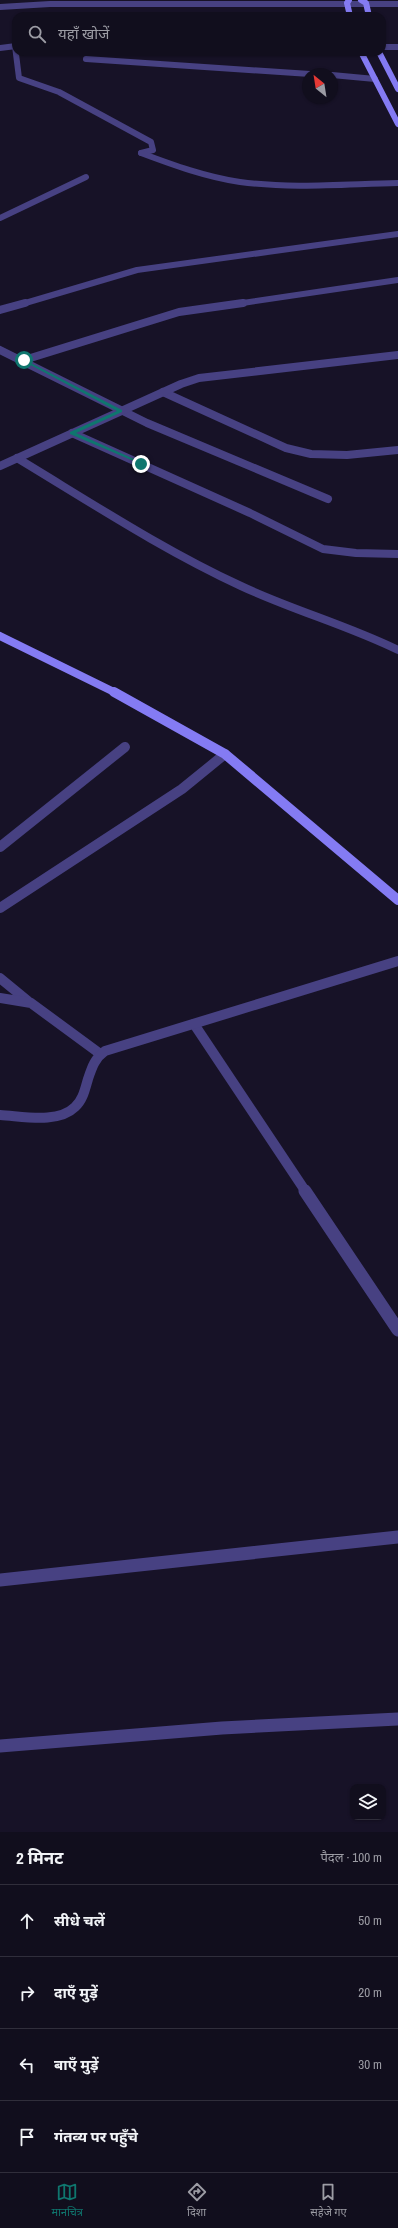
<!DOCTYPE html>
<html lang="hi">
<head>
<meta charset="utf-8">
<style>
  :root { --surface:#110e1d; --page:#1e1c2a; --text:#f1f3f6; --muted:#9c9ca4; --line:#302e3b; --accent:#0f766e }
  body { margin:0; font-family:"Archivo Narrow","Noto Sans Devanagari",sans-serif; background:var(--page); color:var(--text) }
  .controls { position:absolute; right:12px; bottom:12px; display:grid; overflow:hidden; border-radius:8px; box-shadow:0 1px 3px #0004 }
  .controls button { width:36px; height:36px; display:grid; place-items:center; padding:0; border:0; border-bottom:1px solid var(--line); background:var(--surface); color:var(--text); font:20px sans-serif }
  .compass { position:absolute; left:302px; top:68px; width:36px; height:36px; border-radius:50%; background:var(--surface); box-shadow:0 1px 3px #0004; rotate:330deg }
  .stop { position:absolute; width:12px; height:12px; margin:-9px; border:3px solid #0f766e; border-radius:50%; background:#fff }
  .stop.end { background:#0f766e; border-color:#fff; box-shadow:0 1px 4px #0008 }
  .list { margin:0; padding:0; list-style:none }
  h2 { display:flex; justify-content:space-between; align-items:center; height:52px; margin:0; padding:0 16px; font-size:17px }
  h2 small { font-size:13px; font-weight:400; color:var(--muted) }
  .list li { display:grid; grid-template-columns:26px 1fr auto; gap:12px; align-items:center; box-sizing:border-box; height:72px; padding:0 16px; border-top:1px solid var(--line) }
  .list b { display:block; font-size:15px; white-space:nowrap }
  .list em { font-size:13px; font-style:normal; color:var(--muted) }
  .icon { flex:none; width:22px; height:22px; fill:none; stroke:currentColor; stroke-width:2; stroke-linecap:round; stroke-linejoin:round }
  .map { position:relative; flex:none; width:398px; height:1832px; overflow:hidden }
  .search { position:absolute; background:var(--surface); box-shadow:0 1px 3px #0004; left:12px; right:12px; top:12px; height:44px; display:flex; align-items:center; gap:10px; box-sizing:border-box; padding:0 14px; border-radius:12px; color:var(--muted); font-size:15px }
  .sheet { height:340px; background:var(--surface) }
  nav { display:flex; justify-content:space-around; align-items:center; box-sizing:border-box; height:56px; border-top:1px solid var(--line); background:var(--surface); font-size:11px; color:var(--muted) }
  nav a { display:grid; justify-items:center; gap:2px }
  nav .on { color:var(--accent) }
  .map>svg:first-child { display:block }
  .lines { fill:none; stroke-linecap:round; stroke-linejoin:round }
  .street-far3 { stroke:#474182; stroke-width:6 }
  .street-far2 { stroke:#474182; stroke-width:8 }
  .street-far1 { stroke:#474182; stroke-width:10 }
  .street { stroke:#474182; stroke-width:13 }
  .secondary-far2 { stroke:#847bf3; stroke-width:6 }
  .secondary-far1 { stroke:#847bf3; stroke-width:8 }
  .secondary { stroke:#847bf3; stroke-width:10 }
  .route { fill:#0f766e }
</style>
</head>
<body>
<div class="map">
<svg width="398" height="1832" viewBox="0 0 398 1832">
  <rect width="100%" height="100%" fill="#171227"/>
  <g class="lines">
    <!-- street-far3 -->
    <g class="street-far3">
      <polyline points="0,7 50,4 398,4"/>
      <polyline points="15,46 19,78 59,92 151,142 153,150 141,153"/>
      <polyline points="382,47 398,47"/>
      <polyline points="0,48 16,46"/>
      <polyline points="86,59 310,74"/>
      <polyline points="332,75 375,79"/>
      <path d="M 141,153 C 173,165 206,177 240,182 C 292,189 346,184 398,183"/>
      <polyline points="0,218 86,177"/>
      <polyline points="22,304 137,270 398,234"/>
      <polyline points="236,304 398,280"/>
    </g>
    <!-- street-far2 -->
    <g class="street-far2">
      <polyline points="0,310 25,303"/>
      <polyline points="0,350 147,423 328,499"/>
      <polyline points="24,360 179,312 243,303"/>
      <polyline points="163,392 286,448 311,454 347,455 398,450"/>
      <polyline points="72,433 250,513 323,549 356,553 398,554"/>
      <path d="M 17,458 C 90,502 163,550 241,586 C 292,610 347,625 398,650"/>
      <polyline points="0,466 181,384 199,378 398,355"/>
    </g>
    <!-- street-far1 -->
    <g class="street-far1">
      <polyline points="0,847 125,747"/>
      <polyline points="0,908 182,789 225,754"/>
      <polyline points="0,978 28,1001"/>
      <polyline points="0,998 31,1003 99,1053"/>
      <polyline points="194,1024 306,1192"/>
      <path d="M 0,1115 C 22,1116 58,1124 75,1107 C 83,1100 85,1089 88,1079 C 92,1067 95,1058 105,1051 L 398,961"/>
    </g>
    <!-- street -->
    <g class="street">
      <polyline points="305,1191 398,1330"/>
      <polyline points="0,1580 398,1537"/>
      <polyline points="0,1746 222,1728 398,1719"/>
    </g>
    <!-- secondary-far2 -->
    <g class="secondary-far2">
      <polyline points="349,0 347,3 350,16"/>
      <polyline points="361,0 366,3 369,16"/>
      <polyline points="361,52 398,124"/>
      <polyline points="379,52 398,89"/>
    </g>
    <!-- secondary-far1 -->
    <polyline class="secondary-far1" points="0,636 116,693"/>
    <!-- secondary -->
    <polyline class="secondary" points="114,692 225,754 398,900"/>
  </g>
  <!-- route -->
  <polygon class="route" points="23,359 122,410 122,412 76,433 143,463 143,465 70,434 70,432 117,411 23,361"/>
</svg>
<div class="controls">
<button><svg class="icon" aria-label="layers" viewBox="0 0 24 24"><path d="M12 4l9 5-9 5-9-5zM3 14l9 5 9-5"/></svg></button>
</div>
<svg class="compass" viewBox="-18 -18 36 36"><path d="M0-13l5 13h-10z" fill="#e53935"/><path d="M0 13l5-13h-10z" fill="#9c9ca4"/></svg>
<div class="stop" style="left:24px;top:360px"></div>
<div class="stop end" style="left:141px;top:464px"></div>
<div class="search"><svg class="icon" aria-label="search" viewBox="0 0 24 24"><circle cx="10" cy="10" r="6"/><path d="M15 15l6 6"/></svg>यहाँ खोजें</div>
</div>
<section class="sheet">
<h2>2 मिनट<small>पैदल · 100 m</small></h2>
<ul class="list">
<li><svg class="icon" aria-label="ahead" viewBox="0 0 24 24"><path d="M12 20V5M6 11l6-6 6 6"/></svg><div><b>सीधे चलें</b></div><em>50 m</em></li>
<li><svg class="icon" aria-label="right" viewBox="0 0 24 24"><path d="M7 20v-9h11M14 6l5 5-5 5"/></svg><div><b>दाएँ मुड़ें</b></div><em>20 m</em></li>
<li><svg class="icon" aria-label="left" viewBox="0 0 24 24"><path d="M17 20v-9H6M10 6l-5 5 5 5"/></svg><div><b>बाएँ मुड़ें</b></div><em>30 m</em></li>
<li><svg class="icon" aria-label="arrive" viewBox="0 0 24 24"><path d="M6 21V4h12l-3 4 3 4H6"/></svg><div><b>गंतव्य पर पहुँचे</b></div></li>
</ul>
</section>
<nav>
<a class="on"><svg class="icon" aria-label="map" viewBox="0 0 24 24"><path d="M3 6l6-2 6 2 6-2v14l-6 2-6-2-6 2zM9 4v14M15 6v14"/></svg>मानचित्र</a>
<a><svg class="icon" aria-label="directions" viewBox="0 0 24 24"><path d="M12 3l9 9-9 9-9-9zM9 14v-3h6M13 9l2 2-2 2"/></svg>दिशा</a>
<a><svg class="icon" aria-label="saved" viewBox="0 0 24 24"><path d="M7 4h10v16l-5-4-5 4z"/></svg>सहेजे गए</a>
</nav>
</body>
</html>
